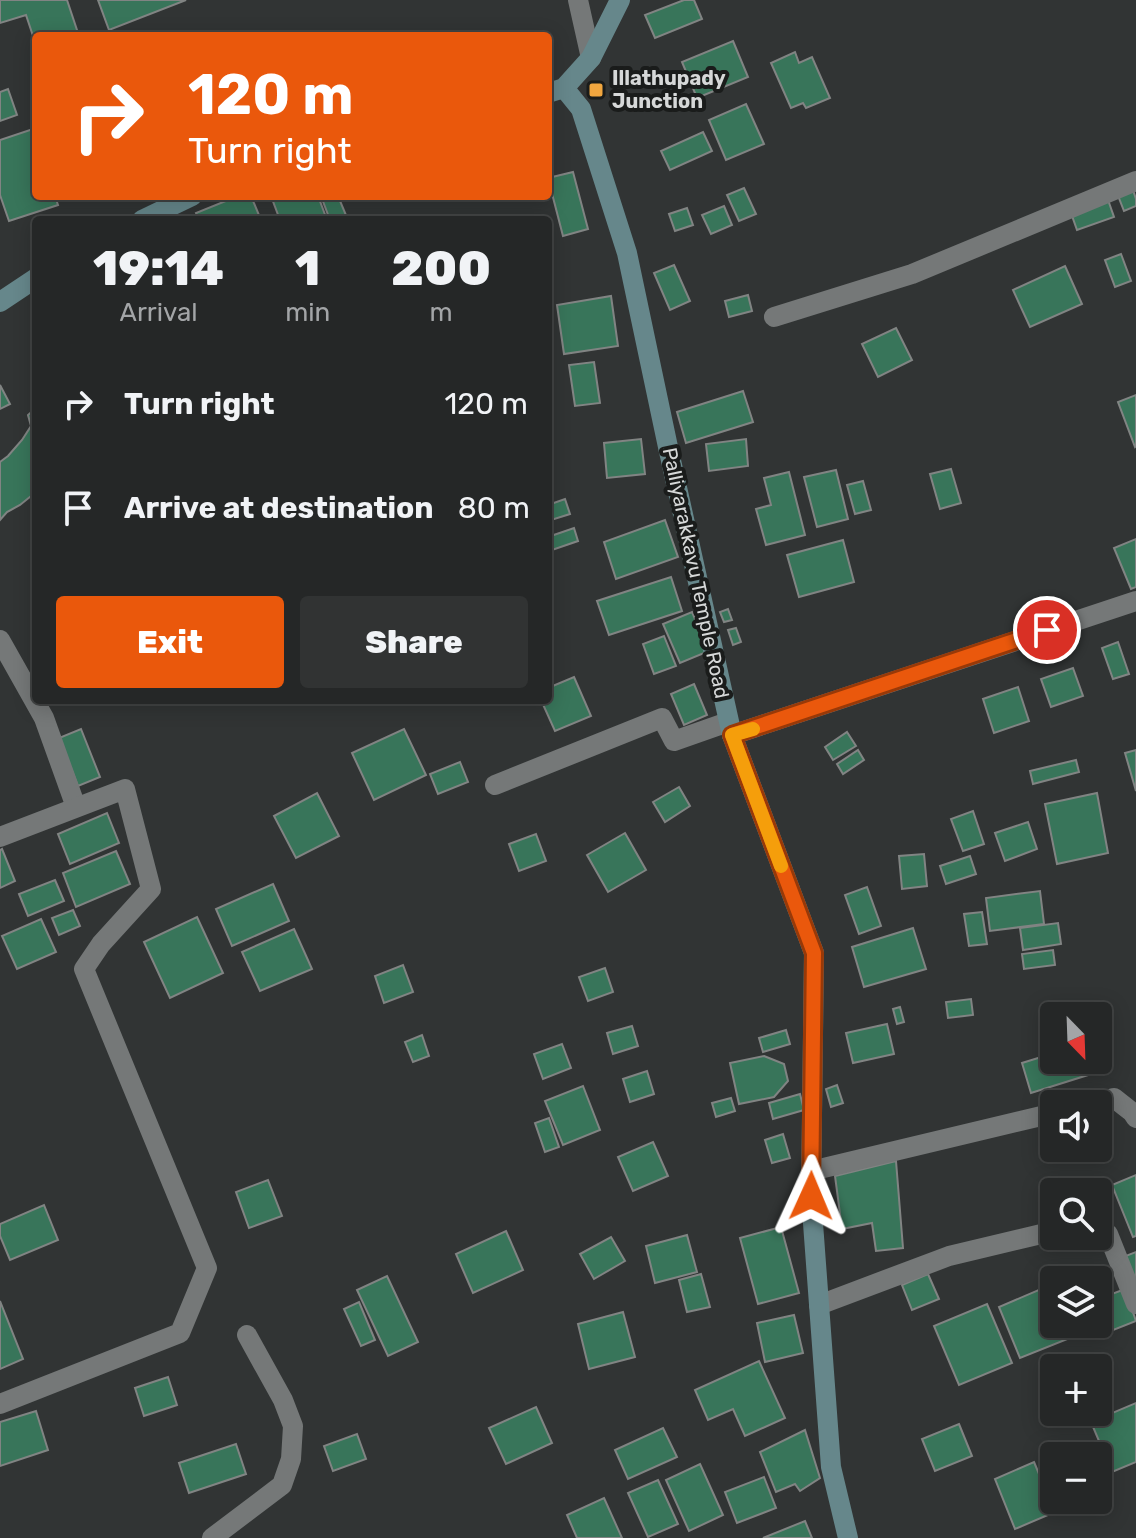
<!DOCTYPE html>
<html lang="en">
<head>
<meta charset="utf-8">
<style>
	:root { --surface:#252727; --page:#313333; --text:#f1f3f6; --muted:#a3a5a7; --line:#424444; --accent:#ea580c }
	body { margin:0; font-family:Rubik,sans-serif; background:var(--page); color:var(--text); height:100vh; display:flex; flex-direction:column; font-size:30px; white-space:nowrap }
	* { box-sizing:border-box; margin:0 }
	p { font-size:26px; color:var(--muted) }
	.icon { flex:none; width:44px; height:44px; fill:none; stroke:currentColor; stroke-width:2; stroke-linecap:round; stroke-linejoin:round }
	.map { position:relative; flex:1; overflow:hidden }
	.sheet { position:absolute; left:32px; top:216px; width:520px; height:488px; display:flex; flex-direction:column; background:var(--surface); border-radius:8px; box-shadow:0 4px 20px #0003,0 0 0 2px var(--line) }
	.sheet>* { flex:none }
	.guide { position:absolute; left:32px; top:32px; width:520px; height:168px; border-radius:8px; box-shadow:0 4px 20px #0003,0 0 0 2px var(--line); background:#ea580c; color:#fff; overflow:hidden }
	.needle { width:52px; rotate:157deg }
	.fabs { position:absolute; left:1040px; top:1002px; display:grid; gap:16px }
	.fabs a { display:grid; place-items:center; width:72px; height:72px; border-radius:8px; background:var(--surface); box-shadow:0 4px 20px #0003,0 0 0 2px var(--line); font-size:40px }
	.pin { position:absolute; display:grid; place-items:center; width:68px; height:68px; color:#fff; margin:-34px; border:4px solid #fff; border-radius:50%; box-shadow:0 2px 8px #0007 }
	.me { position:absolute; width:88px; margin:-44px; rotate:1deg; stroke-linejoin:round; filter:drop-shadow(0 0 6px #0008) }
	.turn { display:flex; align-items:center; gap:28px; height:168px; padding:0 24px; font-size:36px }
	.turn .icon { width:104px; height:104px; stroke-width:2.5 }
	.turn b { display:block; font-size:56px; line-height:68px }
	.eta { display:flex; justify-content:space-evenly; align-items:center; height:136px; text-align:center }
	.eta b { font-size:48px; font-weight:800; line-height:56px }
	.cta { display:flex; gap:16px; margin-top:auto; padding:16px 24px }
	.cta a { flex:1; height:92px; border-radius:8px; background:var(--accent); color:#fff; font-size:32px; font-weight:800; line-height:92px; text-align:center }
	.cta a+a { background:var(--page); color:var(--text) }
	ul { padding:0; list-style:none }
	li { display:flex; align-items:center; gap:24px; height:104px; padding:0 24px }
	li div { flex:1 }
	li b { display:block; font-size:30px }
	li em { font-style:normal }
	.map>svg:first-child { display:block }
	.building { fill:#38755a; stroke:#818483; stroke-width:2 }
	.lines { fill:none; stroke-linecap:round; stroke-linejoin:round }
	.street { stroke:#757878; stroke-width:20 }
	.secondary { stroke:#66878b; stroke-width:20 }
	.route-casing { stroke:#983908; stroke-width:20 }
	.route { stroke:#ea580c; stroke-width:14 }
	.slow { stroke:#f59e0b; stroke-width:14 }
	.poi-dot { fill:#f0a63f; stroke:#1a1c1b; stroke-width:3 }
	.labels { text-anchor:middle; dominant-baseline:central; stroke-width:8; stroke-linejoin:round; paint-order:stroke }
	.poi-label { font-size:20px; font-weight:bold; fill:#d6d8d8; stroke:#1a1c1b; text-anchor:start }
	.street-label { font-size:20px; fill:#d6d8d8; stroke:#1a1c1b }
</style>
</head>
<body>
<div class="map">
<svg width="1136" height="1538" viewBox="0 0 1136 1538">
	<rect width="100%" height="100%" fill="#313434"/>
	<!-- building -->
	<g class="building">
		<polygon points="0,0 67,0 79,36 36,36 36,45 26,15 0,23"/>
		<polygon points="98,0 186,0 109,30"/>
		<polygon points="684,0 694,0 702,19 655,38 645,15"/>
		<polygon points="733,41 748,77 697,98 682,62"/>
		<polygon points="795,52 799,63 812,57 830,98 806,108 803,103 791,108 771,63"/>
		<polygon points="8,89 17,115 0,121 0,92"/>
		<polygon points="746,104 764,144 726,160 709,120"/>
		<polygon points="33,129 36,138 36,196 55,196 58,205 9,221 0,195 0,140"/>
		<polygon points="703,132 712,151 670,170 661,151"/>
		<polygon points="573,172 588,229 563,236 548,178"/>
		<polygon points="1132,187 1136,199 1136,206 1124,211 1117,193"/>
		<polygon points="744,188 756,214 739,221 727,195"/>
		<polygon points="238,196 251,196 261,220 199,220 196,213"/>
		<polygon points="271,196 318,196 327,220 280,220"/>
		<polygon points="321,196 338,196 348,220 330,220"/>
		<polygon points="1107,197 1114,217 1077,230 1070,210"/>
		<polygon points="724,206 732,225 711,234 702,215"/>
		<polygon points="687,208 693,225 675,231 669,214"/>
		<polygon points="1121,254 1131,281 1115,287 1105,260"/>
		<polygon points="674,265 690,301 670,310 654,273"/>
		<polygon points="1065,266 1082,304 1030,327 1013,290"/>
		<polygon points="748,295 752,311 729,317 725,301"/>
		<polygon points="611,296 618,346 564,354 557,305"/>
		<polygon points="896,328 912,360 878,377 862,344"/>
		<polygon points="594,362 600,403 575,406 569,365"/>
		<polygon points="0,385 10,404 0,409"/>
		<polygon points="743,391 753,422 686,443 677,412"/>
		<polygon points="1136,395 1136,446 1135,447 1118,402"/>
		<polygon points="36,408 36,492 20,505 7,512 0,520 0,462 8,456 22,440 31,426 28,415"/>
		<polygon points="641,439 645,474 607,478 604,443"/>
		<polygon points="746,439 748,466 709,471 706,444"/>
		<polygon points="951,469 961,503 940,509 930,474"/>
		<polygon points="836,470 848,519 817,527 804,477"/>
		<polygon points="789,472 805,535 766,545 756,509 771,505 764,478"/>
		<polygon points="863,481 871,510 855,514 847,485"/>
		<polygon points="565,499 570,514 548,521 548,505"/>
		<polygon points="665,520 678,557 616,579 604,542"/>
		<polygon points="574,528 578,541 552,550 548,537"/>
		<polygon points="1136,539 1136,587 1131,589 1114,548"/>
		<polygon points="843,540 854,582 799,597 787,555"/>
		<polygon points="671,577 682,611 609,635 597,601"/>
		<polygon points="728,609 732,620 724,622 720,612"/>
		<polygon points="692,612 709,651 680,663 663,624"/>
		<polygon points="736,628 741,642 733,645 728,630"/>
		<polygon points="664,636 676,666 654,674 643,644"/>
		<polygon points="1118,642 1129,674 1113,679 1102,648"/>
		<polygon points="1073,668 1083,696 1051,707 1041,679"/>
		<polygon points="574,677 591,716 555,731 541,700 548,700 548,688"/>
		<polygon points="694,684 707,715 684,725 671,694"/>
		<polygon points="1018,687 1029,721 994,733 983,699"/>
		<polygon points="81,729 100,777 78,786 59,738"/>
		<polygon points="404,729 426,775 374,800 352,753"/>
		<polygon points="847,732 856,746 833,760 825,747"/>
		<polygon points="858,750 864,760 843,774 837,764"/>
		<polygon points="1136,750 1136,791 1125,753"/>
		<polygon points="1076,760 1079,772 1033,784 1030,771"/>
		<polygon points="460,762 468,782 438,794 430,774"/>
		<polygon points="679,787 690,806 665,822 653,802"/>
		<polygon points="317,793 339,836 296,858 274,816"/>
		<polygon points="1097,793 1108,853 1057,864 1045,804"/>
		<polygon points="973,811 984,844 963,851 951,819"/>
		<polygon points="107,813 119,843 70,864 58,834"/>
		<polygon points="1028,822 1037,849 1005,861 995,833"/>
		<polygon points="625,833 646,870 608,892 587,855"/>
		<polygon points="536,834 546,861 519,871 509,844"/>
		<polygon points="2,849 15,881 0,888 0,850"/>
		<polygon points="116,851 130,884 76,907 63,873"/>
		<polygon points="924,854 927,886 902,889 899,856"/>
		<polygon points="970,856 976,874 946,884 940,866"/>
		<polygon points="55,880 64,901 28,916 19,894"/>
		<polygon points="273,884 289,921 232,946 216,909"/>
		<polygon points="867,887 881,926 859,934 845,895"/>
		<polygon points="1040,891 1044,924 990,931 986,898"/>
		<polygon points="73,910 80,926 59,935 52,918"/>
		<polygon points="982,912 987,944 969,946 964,914"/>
		<polygon points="197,917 223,973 170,998 144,942"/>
		<polygon points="41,919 56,952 17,969 2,936"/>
		<polygon points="1058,923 1061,944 1023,950 1020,928"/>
		<polygon points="913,928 926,969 864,987 852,947"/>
		<polygon points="294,929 312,969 260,991 242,952"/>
		<polygon points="1053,950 1055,965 1024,969 1022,954"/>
		<polygon points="403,965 413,992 384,1003 375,976"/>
		<polygon points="605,968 613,992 588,1001 579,977"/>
		<polygon points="971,999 973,1015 948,1018 946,1002"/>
		<polygon points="900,1007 904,1022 897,1024 893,1009"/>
		<polygon points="887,1024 894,1054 853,1063 846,1033"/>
		<polygon points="632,1026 638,1046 613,1054 607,1033"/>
		<polygon points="786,1030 790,1044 763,1052 759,1038"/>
		<polygon points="422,1035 429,1056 413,1062 405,1042"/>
		<polygon points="562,1044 571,1068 543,1079 534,1054"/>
		<polygon points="1054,1053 1054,1060 1083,1060 1088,1075 1031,1093 1022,1063"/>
		<polygon points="764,1056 784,1064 788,1081 774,1097 739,1104 730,1063"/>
		<polygon points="647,1071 654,1094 630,1102 623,1079"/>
		<polygon points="837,1085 843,1103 831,1107 826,1089"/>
		<polygon points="583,1086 600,1130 563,1145 545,1101"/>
		<polygon points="800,1094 804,1110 773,1119 769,1103"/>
		<polygon points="731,1098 735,1111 716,1117 712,1103"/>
		<polygon points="549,1118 559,1147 545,1152 535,1123"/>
		<polygon points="783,1134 790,1158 772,1163 765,1140"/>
		<polygon points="653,1142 668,1176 633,1191 618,1157"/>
		<polygon points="896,1161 903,1248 876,1251 872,1223 842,1229 835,1176"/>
		<polygon points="1136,1175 1136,1236 1133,1237 1112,1185"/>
		<polygon points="268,1180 282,1216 249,1228 236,1192"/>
		<polygon points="44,1205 58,1240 10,1260 0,1236 0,1224"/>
		<polygon points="781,1227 799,1293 758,1304 740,1238"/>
		<polygon points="506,1231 523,1270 473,1293 456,1254"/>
		<polygon points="687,1235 697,1272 655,1283 646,1246"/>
		<polygon points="611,1237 625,1261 594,1279 580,1254"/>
		<polygon points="1136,1252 1136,1291 1123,1257"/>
		<polygon points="1103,1272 1112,1294 1125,1289 1136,1321 1093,1338 1089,1328 1082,1331 1079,1324 1098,1324 1098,1280 1083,1280"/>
		<polygon points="701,1274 710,1307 687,1312 679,1280"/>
		<polygon points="928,1274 939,1299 912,1310 902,1285"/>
		<polygon points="387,1276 418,1342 388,1356 357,1290"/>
		<polygon points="1048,1286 1054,1300 1054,1324 1064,1324 1070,1338 1020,1358 999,1307"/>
		<polygon points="0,1301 23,1359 0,1369"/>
		<polygon points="359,1302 375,1340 361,1346 344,1309"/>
		<polygon points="987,1304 1012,1363 959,1385 934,1326"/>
		<polygon points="623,1312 635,1357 589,1369 578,1324"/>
		<polygon points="794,1315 803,1353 765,1362 757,1323"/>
		<polygon points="759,1361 785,1418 745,1436 733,1409 708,1420 695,1390"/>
		<polygon points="168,1377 177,1405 144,1416 135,1388"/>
		<polygon points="1136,1403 1136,1462 1112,1472 1091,1422"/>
		<polygon points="536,1407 552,1443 506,1464 489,1428"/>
		<polygon points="36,1411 48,1450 0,1466 0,1422"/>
		<polygon points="959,1424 972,1456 935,1471 922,1439"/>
		<polygon points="663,1428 677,1457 628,1479 615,1450"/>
		<polygon points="805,1430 820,1478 800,1491 795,1484 776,1492 760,1452"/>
		<polygon points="357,1434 366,1459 333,1471 324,1446"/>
		<polygon points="236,1444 246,1474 189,1493 179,1463"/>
		<polygon points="1034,1462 1055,1512 1015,1529 995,1479"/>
		<polygon points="700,1464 723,1515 689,1531 666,1480"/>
		<polygon points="764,1477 776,1508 737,1523 725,1492"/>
		<polygon points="658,1480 678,1524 648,1537 628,1493"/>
		<polygon points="604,1498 622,1538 577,1538 567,1515"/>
		<polygon points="805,1521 812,1538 763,1538"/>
	</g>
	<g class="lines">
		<!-- street -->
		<g class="street">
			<polyline points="578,0 591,58"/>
			<polyline points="774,317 912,274 1136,181"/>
			<polyline points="0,640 44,718 76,807"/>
			<polyline points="732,735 1136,601"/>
			<polyline points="495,785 662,718 674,741 728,722"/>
			<polyline points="0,837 125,789 151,889 101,944 84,969 207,1268 180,1333 0,1404"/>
			<polyline points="1090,1104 1114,1098 1132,1112 1136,1118"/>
			<polyline points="811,1171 1054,1113"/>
			<polyline points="1098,1230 1108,1234 1136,1304"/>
			<polyline points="819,1305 949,1256 1054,1231"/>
			<polyline points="212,1538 282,1485 291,1459 293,1426 283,1400 247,1335"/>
		</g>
		<!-- secondary -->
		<g class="secondary">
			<polyline points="564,88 581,109 627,253 668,447 732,735 814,953 811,1196 831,1467 848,1538"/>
			<polyline points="548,93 564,88 591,58 620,0"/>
			<polyline points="142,220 192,196"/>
			<polyline points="0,302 36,278"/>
		</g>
	</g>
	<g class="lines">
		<defs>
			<polyline id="route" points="811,1196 814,953 732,735 1047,630"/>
		</defs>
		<!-- route casing -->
		<use href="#route" class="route-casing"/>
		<!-- route -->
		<use href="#route" class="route"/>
		<!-- slow -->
		<polyline class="slow" points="753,729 732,735 781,866"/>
	</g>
	<!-- markers -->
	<rect class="poi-dot" x="588" y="82" width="16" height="16" rx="4"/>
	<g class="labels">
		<!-- poi labels -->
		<g class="poi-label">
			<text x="612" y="78">Illathupady<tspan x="612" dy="23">Junction</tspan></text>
		</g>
		<!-- street labels -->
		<g class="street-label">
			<text transform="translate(696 573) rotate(78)">Palliyarakkavu Temple Road</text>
		</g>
	</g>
</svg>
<div class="fabs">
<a><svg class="needle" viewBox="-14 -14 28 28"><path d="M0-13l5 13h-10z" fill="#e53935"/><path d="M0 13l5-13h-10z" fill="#a3a5a7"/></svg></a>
<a><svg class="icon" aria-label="sound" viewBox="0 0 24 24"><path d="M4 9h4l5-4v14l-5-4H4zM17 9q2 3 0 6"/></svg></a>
<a><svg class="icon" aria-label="search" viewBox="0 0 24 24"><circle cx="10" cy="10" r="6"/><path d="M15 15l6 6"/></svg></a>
<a><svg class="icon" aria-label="layers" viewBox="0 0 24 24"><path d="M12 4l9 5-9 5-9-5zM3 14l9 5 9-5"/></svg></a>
<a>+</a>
<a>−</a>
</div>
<div class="pin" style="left:1047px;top:630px;background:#d93025"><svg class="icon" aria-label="arrive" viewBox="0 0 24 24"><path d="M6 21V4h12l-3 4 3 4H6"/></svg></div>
<svg class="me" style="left:811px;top:1196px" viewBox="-20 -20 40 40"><path d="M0-17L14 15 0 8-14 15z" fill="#ea580c" stroke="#fff" stroke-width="4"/></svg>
<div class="guide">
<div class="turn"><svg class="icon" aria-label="right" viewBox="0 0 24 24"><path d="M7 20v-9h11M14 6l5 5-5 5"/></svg><div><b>120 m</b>Turn right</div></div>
</div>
<section class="sheet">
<div class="eta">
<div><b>19:14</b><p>Arrival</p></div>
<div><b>1</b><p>min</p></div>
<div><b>200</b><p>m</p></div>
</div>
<ul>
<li><svg class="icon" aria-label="right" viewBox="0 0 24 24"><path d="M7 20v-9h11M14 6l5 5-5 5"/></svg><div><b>Turn right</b></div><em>120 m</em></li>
<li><svg class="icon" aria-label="arrive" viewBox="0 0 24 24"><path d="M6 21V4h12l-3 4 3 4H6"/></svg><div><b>Arrive at destination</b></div><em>80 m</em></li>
</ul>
<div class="cta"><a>Exit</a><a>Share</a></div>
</section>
</div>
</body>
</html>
